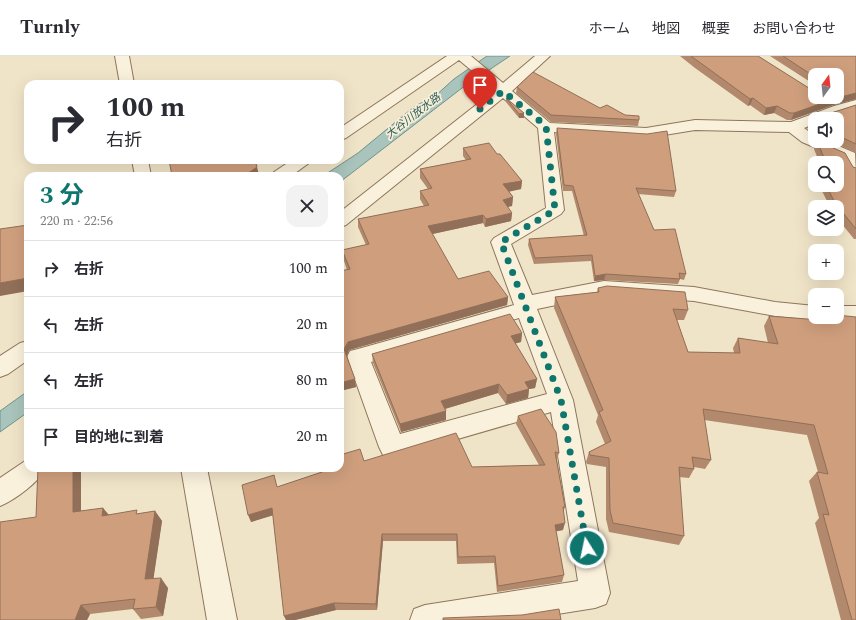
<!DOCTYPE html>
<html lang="ja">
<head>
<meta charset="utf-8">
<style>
	:root { --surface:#fff; --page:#f2f2f3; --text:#2b2b33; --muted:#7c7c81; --line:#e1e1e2; --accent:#0f766e }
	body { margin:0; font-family:Spectral,"Noto Sans JP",serif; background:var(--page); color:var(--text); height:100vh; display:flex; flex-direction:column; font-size:15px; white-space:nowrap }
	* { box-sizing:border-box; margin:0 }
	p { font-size:13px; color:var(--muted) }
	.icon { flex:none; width:22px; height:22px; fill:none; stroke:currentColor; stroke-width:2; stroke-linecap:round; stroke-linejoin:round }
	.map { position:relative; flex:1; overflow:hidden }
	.drawer { position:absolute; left:24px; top:116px; width:320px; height:300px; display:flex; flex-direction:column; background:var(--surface); border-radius:12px; box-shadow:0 4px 16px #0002 }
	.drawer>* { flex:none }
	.hud { position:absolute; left:24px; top:24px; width:320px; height:84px; border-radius:12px; box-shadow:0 4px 16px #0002; background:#fff; color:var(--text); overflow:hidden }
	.needle { width:26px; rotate:15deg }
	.tools { position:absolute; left:808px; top:12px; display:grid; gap:8px }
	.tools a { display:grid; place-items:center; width:36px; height:36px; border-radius:8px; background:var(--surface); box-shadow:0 4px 16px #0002; font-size:20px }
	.pin { position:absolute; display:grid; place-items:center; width:34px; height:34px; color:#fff; margin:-41px -17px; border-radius:50% 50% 50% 0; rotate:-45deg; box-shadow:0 0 4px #0007 }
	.pin .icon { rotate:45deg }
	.me { position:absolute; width:44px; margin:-22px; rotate:350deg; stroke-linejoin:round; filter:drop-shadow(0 0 3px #0008) }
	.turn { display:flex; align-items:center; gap:14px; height:84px; padding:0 16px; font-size:18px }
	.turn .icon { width:52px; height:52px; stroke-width:2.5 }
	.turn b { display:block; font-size:28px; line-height:34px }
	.round { display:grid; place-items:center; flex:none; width:42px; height:42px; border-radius:12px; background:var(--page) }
	.headline { display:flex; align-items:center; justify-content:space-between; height:68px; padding:0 16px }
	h1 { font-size:24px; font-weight:700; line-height:30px; color:var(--accent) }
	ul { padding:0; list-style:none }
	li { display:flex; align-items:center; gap:12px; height:56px; padding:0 16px; border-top:1px solid var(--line) }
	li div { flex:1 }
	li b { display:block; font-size:15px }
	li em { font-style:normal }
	header { display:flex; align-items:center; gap:24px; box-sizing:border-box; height:56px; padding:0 20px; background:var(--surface); border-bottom:1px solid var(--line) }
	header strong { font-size:19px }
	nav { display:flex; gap:22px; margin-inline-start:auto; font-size:14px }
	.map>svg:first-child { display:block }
	.water { fill:#a9c4bc; stroke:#6f938a }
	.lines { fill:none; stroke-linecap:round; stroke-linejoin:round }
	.minor-casing { stroke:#8d765c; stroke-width:2 }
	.minor { fill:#faf1dc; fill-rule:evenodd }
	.wall { fill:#b2896c }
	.shaded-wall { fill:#916f58 }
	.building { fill:#cf9f7d; stroke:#916f58 }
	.route { stroke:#0f766e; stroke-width:7; stroke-dasharray:0 12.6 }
	.labels { text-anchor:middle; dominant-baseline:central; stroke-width:3.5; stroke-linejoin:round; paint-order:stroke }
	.far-water-label { font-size:11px; font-style:italic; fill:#2f5d5a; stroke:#f7eed8 }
</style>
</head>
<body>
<header>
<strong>Turnly</strong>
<nav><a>ホーム</a><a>地図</a><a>概要</a><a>お問い合わせ</a></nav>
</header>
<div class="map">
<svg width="856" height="564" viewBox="0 0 856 564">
	<rect width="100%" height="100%" fill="#f0e4c8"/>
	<!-- water -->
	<g class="water">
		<polygon points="487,0 510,0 462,32 340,126 340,120 323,120 358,97 415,50 434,41 454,23"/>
		<polygon points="28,335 28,356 0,376 0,355"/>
	</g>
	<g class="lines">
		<defs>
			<g id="minor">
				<polygon points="115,0 129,0 134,28 120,28"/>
				<path d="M447,0h24l32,27 32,-27h15l-38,35 38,32 96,5 49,-8 96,2 43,-16 22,-6v9l-29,10h-12v5l-11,4 11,8v5h12l28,12 1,22 -6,-1 -8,-15 -40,-17 -13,-10 -94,-2 -49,8 -92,-6 10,78 -3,4 -50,30 21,51 72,-14 90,6 81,15 40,4v11h8l-8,3 -40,-4 -81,-15 -90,-6 -67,14 36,91 37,193 -4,11 -11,4 -75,12h-110l4,-11 11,-4 153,-24 -27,-169 -159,46 -9,-3 -4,-8 -32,-90 3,-6 8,-2 156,-44 -23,-63 3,-4 52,-30 -8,-80 -35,-30 -157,127 -6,2v-15l155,-122 -36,-30 -113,78 -6,2v-12zM519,262l28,76 -147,40 -29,-72z"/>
				<polygon points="132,104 148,104 151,120 135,120"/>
				<polygon points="292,104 311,104 309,107 291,120 272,120 274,116"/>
				<polygon points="837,250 856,250 856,264 837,266 829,263 828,261 837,261"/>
				<polygon points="28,285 28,304 8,318 0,321 0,300 20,287"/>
				<path d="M28,403v9h18c-7,14 -31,32 -46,38v-28z"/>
				<polygon points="181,412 207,412 237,564 207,564"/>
			</g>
		</defs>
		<!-- minor casing -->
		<use href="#minor" class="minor-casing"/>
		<!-- minor -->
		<use href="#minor" class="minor"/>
	</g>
	<!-- wall -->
	<g class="wall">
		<polygon points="680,0 758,0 812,34 815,35 815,41 837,41 837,19 815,19 815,29 770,0 856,0 856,43 833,49 791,64 787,64 774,57 764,59 750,49 748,50 695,12"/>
		<polygon points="517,31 625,59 639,64 638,70 551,66 516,37"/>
		<polygon points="506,42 524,57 524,62 519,62 506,46"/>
		<polygon points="856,49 856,97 831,85 837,85 837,63 817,63 820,58 831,57"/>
		<polygon points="815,64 815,78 807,72 810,65"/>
		<polygon points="557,72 676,135 674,141 638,138 654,174 686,218 684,224 680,223 678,228 604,224 594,225 591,205 534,208 528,189 529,183 584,180 572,135 563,135 556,78"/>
		<polygon points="817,85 853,111 856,112 856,183 854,183 837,162 837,151 830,151 819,129 837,129 815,107 815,121 810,110 813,103 818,103 814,93"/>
		<polygon points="463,92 497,98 522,125 521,133 509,135 513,141 512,150 507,151 512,157 511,165 485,171 483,167 432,178 458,223 508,241 507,249 349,294 347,299 356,331 340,335 347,214 343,202 342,194 366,189 358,171 358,163 424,150 420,143 420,135 428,133 420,122 420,113 466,104 463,100"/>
		<polygon points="598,232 688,254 684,264 677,264 688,296 734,297 733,292 738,282 768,287 764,270 769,260 813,264 815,260 815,261 837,261 856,564 841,564 815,467 819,462 809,425 817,416 818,416 807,379 704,364 711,404 705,413 694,411 694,413 689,422 679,421 684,480 679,489 609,476 606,463 606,411 587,408 586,406 589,396 605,388 596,366 598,359 554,252 555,241 597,236"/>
		<polygon points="522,277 521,286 515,287 537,323 535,332 529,333 528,342 506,348 498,337 445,353 446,355 446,364 401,376 373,307 372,298"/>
		<polygon points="518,360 559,397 557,404 565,451 563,457 563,474 556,475 564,519 562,526 497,536 494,507 457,508 456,485 383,485 377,554 336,554 295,564 286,564 273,459 251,466 278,431 331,413 330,412 340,412 364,405 472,411 539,409 516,368"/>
		<polygon points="38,412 81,412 81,455 103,452 109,459 139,458 155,455 162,465 153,523 168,532 163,560 141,563 133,553 90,558 87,564 0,564 36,461"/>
	</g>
	<!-- shaded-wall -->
	<g class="shaded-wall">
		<polygon points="856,37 856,43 833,49 791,64 794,57 837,42"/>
		<polygon points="753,42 750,49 748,50 750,43"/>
		<polygon points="777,50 774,57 764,59 766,52"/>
		<polygon points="524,57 524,62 519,62 519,58"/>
		<polygon points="257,111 259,119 258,120 244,120"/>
		<polygon points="522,125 521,133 503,137 503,128"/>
		<polygon points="513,141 512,150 502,152 503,144"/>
		<polygon points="512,157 511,165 485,171 486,163"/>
		<polygon points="483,159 483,167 428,179 428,170"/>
		<polygon points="606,218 604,224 594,225 595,220"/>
		<polygon points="28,222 28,235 0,240 0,227"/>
		<polygon points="508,241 507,249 349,294 346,302 344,293 348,286"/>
		<polygon points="522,277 521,286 510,289 511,280"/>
		<polygon points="355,323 356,331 340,335 340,327"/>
		<polygon points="537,323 535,332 529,333 528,342 506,348 507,339 525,326"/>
		<polygon points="499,328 498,337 441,354 441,345"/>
		<polygon points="446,355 446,364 401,376 400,368"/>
		<polygon points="73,412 81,412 81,466 73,456"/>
		<polygon points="103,452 111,462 102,460"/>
		<polygon points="272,452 274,459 251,466 248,459"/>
		<polygon points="155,455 162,465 152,533 145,523"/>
		<polygon points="565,467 563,474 553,476 555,469"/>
		<polygon points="382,478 383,485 377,554 376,548"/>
		<polygon points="161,522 168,532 163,560 156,551"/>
		<polygon points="334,547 336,554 295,564 286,564 284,560"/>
		<polygon points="81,549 90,558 87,564 75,564"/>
	</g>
	<!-- building -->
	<g class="building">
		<polygon points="691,0 758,0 812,34 815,35 815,41 837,41 837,19 815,19 815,21 783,0 856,0 856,37 837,42 794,57 790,57 777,50 766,52 753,42 750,43"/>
		<polygon points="533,16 600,52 607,49 625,59 639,60 639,64 551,59 517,31"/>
		<polygon points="506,42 524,57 519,58"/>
		<polygon points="856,49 856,88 837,79 837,63 817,63 820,62 820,58 831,57"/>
		<polygon points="815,64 815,69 810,65"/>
		<polygon points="557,72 647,78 667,75 676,135 636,132 654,174 675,173 686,218 679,217 680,223 606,218 595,220 592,199 535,202 529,183 587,179 573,130 564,129"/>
		<polygon points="817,85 845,97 853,111 856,112 856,173 835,147 826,129 837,129 837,107 815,107 813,103 825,104"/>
		<polygon points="489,87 497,98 500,98 522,125 503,128 513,141 503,144 512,157 486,163 483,159 428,170 458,223 489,215 508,241 348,286 344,293 355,323 340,327 340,215 350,213 342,194 369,188 358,163 429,149 420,135 432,132 420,113 471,103 463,92"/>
		<polygon points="169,104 255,104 257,111 244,120 172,120"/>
		<polygon points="28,169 28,222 0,227 0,173"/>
		<polygon points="607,230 685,236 688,254 673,253 688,296 740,297 738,282 778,288 769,260 820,264 819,261 837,261 837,259 856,261 856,564 852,564 823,458 829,459 817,416 828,418 814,369 703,353 711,404 692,401 694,413 679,411 684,480 613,467 610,454 609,402 590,399 589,396 611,385 599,356 603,354 555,241 599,236 598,232"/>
		<polygon points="510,258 522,277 511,280 537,323 525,326 529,333 507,339 499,328 441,345 446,355 400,368 372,298"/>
		<polygon points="541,353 556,376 559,397 555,396 565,451 563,451 565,467 555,469 564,519 498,530 495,500 458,501 457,478 382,478 376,548 334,547 284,560 272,452 248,459 242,429 274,419 277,431 331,413 331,412 340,412 340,399 360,393 364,405 456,377 472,411 545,409 518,360"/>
		<polygon points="38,412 73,412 73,456 103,452 102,460 137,454 136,458 155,455 145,523 161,522 156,551 133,553 135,543 81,549 75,564 0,564 0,466 36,461"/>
		<polygon points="559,553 561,564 443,564 443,562 522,559"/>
	</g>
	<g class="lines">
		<!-- route -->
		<polyline class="route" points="480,53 503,35 546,70 555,154 501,186 561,344 587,492"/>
	</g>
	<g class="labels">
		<!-- far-water labels -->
		<g class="far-water-label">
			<text transform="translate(413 60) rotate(-38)">大谷川放水路</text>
		</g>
	</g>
</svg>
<div class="tools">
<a><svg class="needle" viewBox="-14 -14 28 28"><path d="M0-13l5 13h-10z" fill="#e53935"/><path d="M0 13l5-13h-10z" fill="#7c7c81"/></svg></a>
<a><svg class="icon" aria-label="sound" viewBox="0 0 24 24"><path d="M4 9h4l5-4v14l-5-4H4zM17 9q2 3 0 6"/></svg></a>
<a><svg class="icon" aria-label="search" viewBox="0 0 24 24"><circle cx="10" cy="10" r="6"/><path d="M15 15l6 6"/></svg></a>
<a><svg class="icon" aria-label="layers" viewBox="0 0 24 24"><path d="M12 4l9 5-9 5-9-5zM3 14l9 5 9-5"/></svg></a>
<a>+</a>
<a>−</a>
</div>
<div class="pin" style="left:480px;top:53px;background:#d93025"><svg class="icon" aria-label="arrive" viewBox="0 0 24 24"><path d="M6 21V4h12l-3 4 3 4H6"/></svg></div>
<svg class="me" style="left:587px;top:492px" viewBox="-20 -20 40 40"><circle r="17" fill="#0f766e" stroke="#fff" stroke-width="3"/><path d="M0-11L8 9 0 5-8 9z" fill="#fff"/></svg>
<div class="hud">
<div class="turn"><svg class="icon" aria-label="right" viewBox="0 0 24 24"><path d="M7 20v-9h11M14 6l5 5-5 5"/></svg><div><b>100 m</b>右折</div></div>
</div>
<section class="drawer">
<div class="headline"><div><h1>3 分</h1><p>220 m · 22:56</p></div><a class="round"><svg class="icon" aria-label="close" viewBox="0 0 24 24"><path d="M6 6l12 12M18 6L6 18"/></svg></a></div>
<ul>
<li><svg class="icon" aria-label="right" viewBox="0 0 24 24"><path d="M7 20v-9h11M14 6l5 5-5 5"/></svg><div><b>右折</b></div><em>100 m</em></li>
<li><svg class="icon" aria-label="left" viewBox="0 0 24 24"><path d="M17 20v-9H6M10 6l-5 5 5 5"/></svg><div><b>左折</b></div><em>20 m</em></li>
<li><svg class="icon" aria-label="left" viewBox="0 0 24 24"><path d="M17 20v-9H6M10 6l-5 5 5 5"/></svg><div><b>左折</b></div><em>80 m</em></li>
<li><svg class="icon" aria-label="arrive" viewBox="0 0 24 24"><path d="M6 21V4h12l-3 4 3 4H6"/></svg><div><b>目的地に到着</b></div><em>20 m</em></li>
</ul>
</section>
</div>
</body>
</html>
